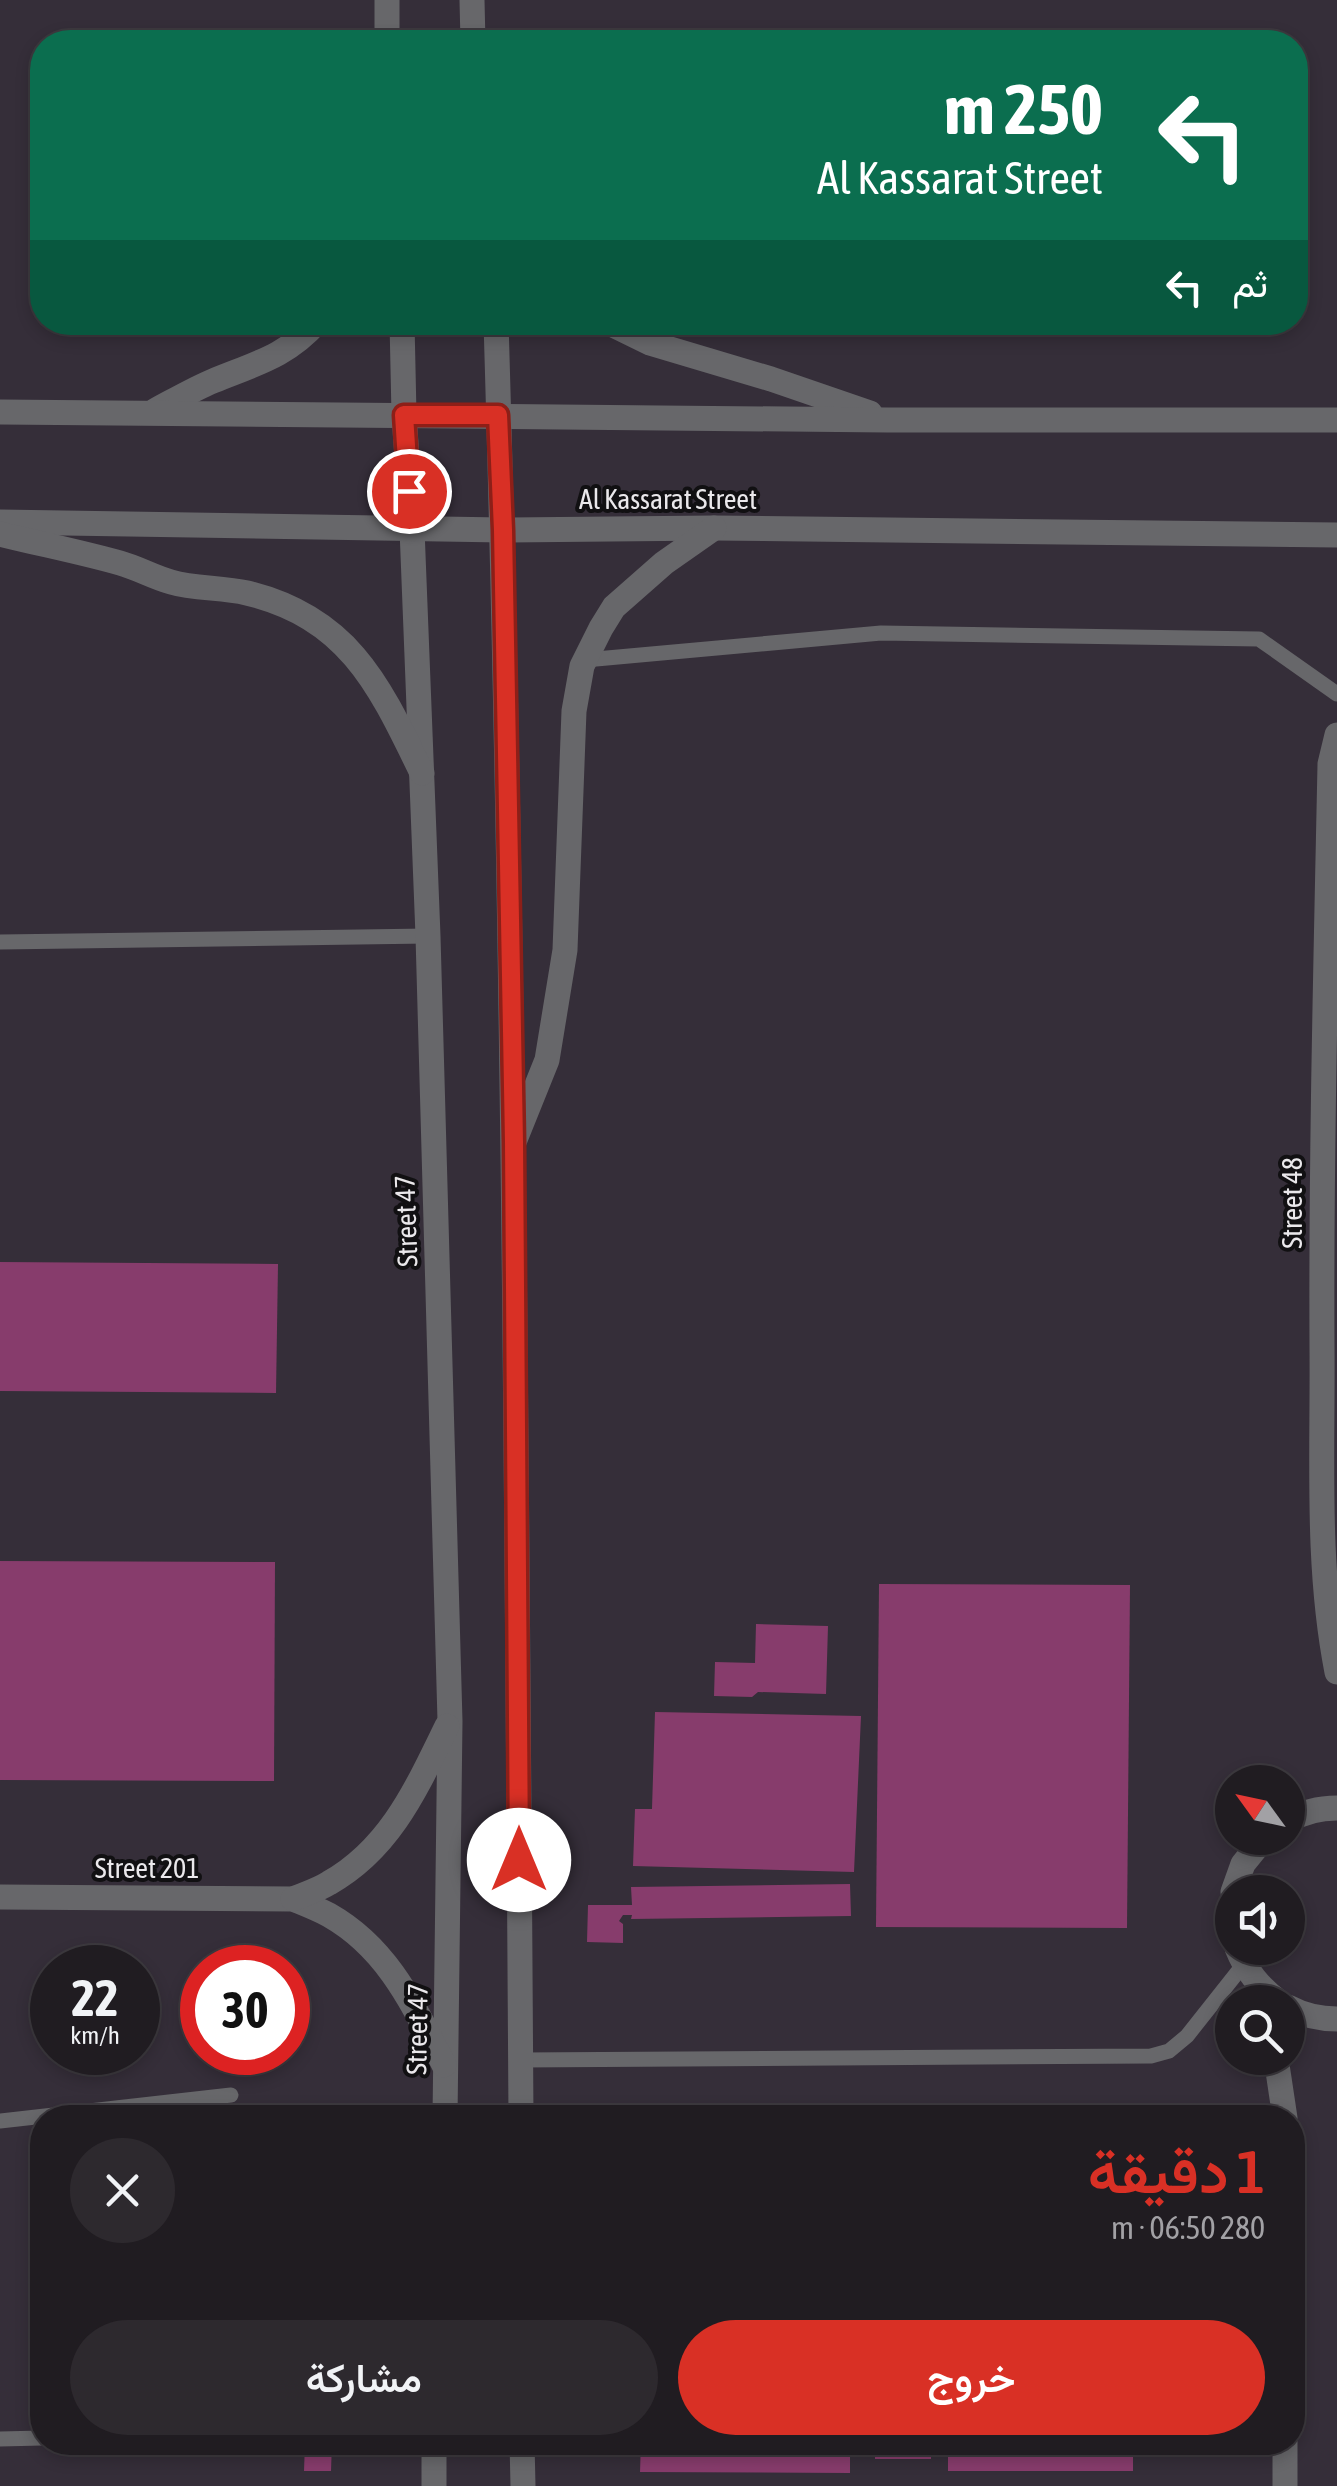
<!DOCTYPE html>
<html lang="ar">
<head>
<meta charset="utf-8">
<style>
	:root { --surface:#201c21; --page:#2d292e; --text:#f1f3f6; --muted:#a2a1a5; --line:#3d3a3f; --accent:#d93025 }
	body { margin:0; font-family:"Asap Condensed",Vazirmatn,sans-serif; background:var(--page); color:var(--text); direction:rtl; height:100vh; display:flex; flex-direction:column; font-size:38px; white-space:nowrap }
	* { box-sizing:border-box; margin:0 }
	p { font-size:32px; color:var(--muted) }
	.icon { flex:none; width:55px; height:55px; fill:none; stroke:currentColor; stroke-width:2; stroke-linecap:round; stroke-linejoin:round }
	.map { position:relative; flex:1; overflow:hidden; direction:ltr }
	.side { position:absolute; left:30px; top:2105px; width:1275px; height:350px; display:flex; flex-direction:column; background:var(--surface); border-radius:40px; box-shadow:0 5px 15px #0003,0 0 0 2px var(--line); direction:rtl }
	.side>* { flex:none }
	.top-card { position:absolute; left:30px; top:30px; width:1278px; height:305px; border-radius:40px; box-shadow:0 5px 15px #0003,0 0 0 2px var(--line); direction:rtl; background:#0b6e4f; color:#fff; overflow:hidden }
	.needle { width:65px; rotate:303deg }
	.controls { position:absolute; left:1215px; top:1765px; display:grid; gap:20px }
	.controls a { display:grid; place-items:center; width:90px; height:90px; border-radius:50%; background:var(--surface); box-shadow:0 5px 15px #0003,0 0 0 2px var(--line); font-size:50px }
	.speed { position:absolute; left:30px; top:1945px; display:flex; gap:20px; font-size:50px; font-weight:700; text-align:center }
	.speed>* { display:grid; place-content:center; width:130px; height:130px; border-radius:50%; background:var(--surface); box-shadow:0 5px 15px #0003,0 0 0 2px var(--line); line-height:1 }
	.speed small { font-size:25px; font-weight:400 }
	.speed .limit { border:15px solid #d22; background:#fff; color:#111 }
	.pin { position:absolute; display:grid; place-items:center; width:85px; height:85px; color:#fff; margin:-42px; border:5px solid #fff; border-radius:50%; box-shadow:0 2px 10px #0007 }
	.me { position:absolute; width:110px; margin:-55px; rotate:0deg; stroke-linejoin:round; filter:drop-shadow(0 0 8px #0008) }
	.turn { display:flex; align-items:center; gap:35px; height:210px; padding:0 40px; font-size:45px }
	.turn .icon { width:130px; height:130px; stroke-width:2.5 }
	.turn b { display:block; font-size:70px; line-height:85px }
	.then { display:flex; align-items:center; height:95px; padding:0 40px; background:#0003; gap:20px; font-size:38px }
	.round { display:grid; place-items:center; flex:none; width:105px; height:105px; border-radius:52px; background:var(--page) }
	.headline { display:flex; align-items:center; justify-content:space-between; height:170px; padding:0 40px }
	h1 { font-size:60px; font-weight:600; line-height:75px; color:var(--accent) }
	.action { display:flex; gap:20px; margin-top:auto; padding:20px 40px }
	.action a { flex:1; height:115px; border-radius:60px; background:var(--accent); color:#fff; font-size:40px; font-weight:600; line-height:115px; text-align:center }
	.action a+a { background:var(--page); color:var(--text) }
	.map>svg:first-child { display:block }
	.built { fill:#352e39; fill-rule:evenodd }
	.building { fill:#873c6c }
	.lines { fill:none; stroke-linecap:round; stroke-linejoin:round }
	.service { stroke:#67676a; stroke-width:15 }
	.minor { stroke:#67676a; stroke-width:25 }
	.tertiary { stroke:#67676a; stroke-width:25 }
	.route-casing { stroke:#8d1f18; stroke-width:25 }
	.route { stroke:#d93025; stroke-width:18 }
	.labels { text-anchor:middle; dominant-baseline:central; stroke-width:8; stroke-linejoin:round; paint-order:stroke }
	.street-label { font-size:28px; fill:#eae8eb; stroke:#111012 }
</style>
</head>
<body>
<div class="map">
<svg width="1337" height="2486" viewBox="0 0 1337 2486">
	<rect width="100%" height="100%" fill="#2a262c"/>
	<!-- built -->
	<path class="built" d="M0,0h1337v2486h-1337zM42,42h1253v280h-1253zM1232,1782h56v56h-56zM1232,1892h56v56h-56zM52,1968h86v84h-86zM202,1968h86v84h-86zM1232,2002h56v56h-56zM42,2118h1250v324h-1250z"/>
	<!-- building -->
	<g class="building">
		<polygon points="0,1262 278,1264 276,1393 0,1391"/>
		<polygon points="0,1561 275,1562 274,1781 0,1780"/>
		<polygon points="879,1584 1130,1585 1127,1928 876,1927"/>
		<polygon points="756,1624 828,1626 826,1694 758,1692 752,1697 714,1696 715,1662 755,1663"/>
		<polygon points="655,1712 861,1716 854,1872 633,1866 635,1809 652,1809"/>
		<polygon points="850,1884 851,1916 631,1919 632,1915 623,1915 619,1921 623,1924 623,1943 587,1942 588,1905 632,1905 631,1887"/>
		<rect x="951" y="2107" width="114" height="11"/>
		<polygon points="878,2110 934,2111 934,2118 878,2118"/>
		<polygon points="305,2442 332,2442 331,2471 304,2471"/>
		<polygon points="641,2442 850,2442 850,2473 640,2472"/>
		<rect x="875" y="2442" width="56" height="17"/>
		<rect x="948" y="2442" width="185" height="29"/>
	</g>
	<g class="lines">
		<!-- service -->
		<g class="service">
			<polyline points="585,660 881,633 1259,639 1337,694"/>
			<polyline points="0,942 428,936"/>
			<polyline points="520,2060 1151,2056 1169,2051 1187,2036 1244,1964"/>
			<polyline points="0,2121 231,2095"/>
			<polyline points="0,2439 42,2438"/>
		</g>
		<!-- minor -->
		<g class="minor">
			<polyline points="472,0 473,42"/>
			<polyline points="387,42 387,0"/>
			<polyline points="402,322 404,415 412,529 428,936 450,1721 445,2118"/>
			<path d="M496,322c18,599 21,1197 25,1796"/>
			<path d="M1337,735l-7,29c-4,195 -9,389 -8,583 1,108 -6,218 15,325"/>
			<path d="M1288,1821c15,-9 31,-13 49,-13"/>
			<polyline points="1233,1892 1243,1864 1264,1838"/>
			<path d="M0,1897l293,2c12,5 25,10 36,16 60,34 85,92 115,150"/>
			<path d="M293,1899c12,-5 25,-9 36,-16 62,-35 88,-96 118,-157"/>
			<polyline points="1232,1901 1232,1926"/>
			<path d="M1237,1948c9,23 22,39 42,54"/>
			<path d="M1288,2007c15,8 31,12 49,12"/>
			<polyline points="1276,2058 1285,2118"/>
			<polyline points="434,2442 434,2486"/>
			<polyline points="522,2442 523,2486"/>
			<polyline points="1285,2486 1285,2442"/>
		</g>
		<!-- tertiary -->
		<g class="tertiary">
			<polyline points="607,322 650,343 771,379 870,413"/>
			<path d="M156,410c19,-10 38,-21 57,-29 41,-17 73,-24 104,-59"/>
			<polyline points="0,412 888,420 1337,420"/>
			<polyline points="0,522 503,530 714,528 1337,535"/>
			<path d="M0,534c40,10 81,18 120,29 18,5 33,14 51,19 24,7 51,5 76,11 103,25 133,94 175,180"/>
			<polyline points="514,1142 547,1060 565,950 574,711 582,666 601,628 614,607 664,563 714,528"/>
		</g>
	</g>
	<g class="lines">
		<defs>
			<polyline id="route" points="409,491 404,415 498,415 503,530 514,1142 519,1860"/>
		</defs>
		<!-- route casing -->
		<use href="#route" class="route-casing"/>
		<!-- route -->
		<use href="#route" class="route"/>
	</g>
	<g class="labels">
		<!-- street labels -->
		<g class="street-label">
			<text x="668" y="499">Al Kassarat Street</text>
			<text transform="translate(1292 1203) rotate(-90)">Street 48</text>
			<text transform="translate(406 1221) rotate(-92)">Street 47</text>
			<text x="147" y="1868">Street 201</text>
			<text transform="translate(417 2029) rotate(-89)">Street 47</text>
		</g>
	</g>
</svg>
<div class="controls">
<a><svg class="needle" viewBox="-14 -14 28 28"><path d="M0-13l5 13h-10z" fill="#e53935"/><path d="M0 13l5-13h-10z" fill="#a2a1a5"/></svg></a>
<a><svg class="icon" aria-label="sound" viewBox="0 0 24 24"><path d="M4 9h4l5-4v14l-5-4H4zM17 9q2 3 0 6"/></svg></a>
<a><svg class="icon" aria-label="search" viewBox="0 0 24 24"><circle cx="10" cy="10" r="6"/><path d="M15 15l6 6"/></svg></a>
</div>
<div class="speed"><div>22<small>km/h</small></div><div class="limit">30</div></div>
<div class="pin" style="left:409px;top:491px;background:#d93025"><svg class="icon" aria-label="arrive" viewBox="0 0 24 24"><path d="M6 21V4h12l-3 4 3 4H6"/></svg></div>
<svg class="me" style="left:519px;top:1860px" viewBox="-20 -20 40 40"><circle r="19" fill="#fff"/><path d="M0-13L10 11 0 6-10 11z" fill="#d93025"/></svg>
<div class="top-card">
<div class="turn"><svg class="icon" aria-label="left" viewBox="0 0 24 24"><path d="M17 20v-9H6M10 6l-5 5 5 5"/></svg><div><b>250 m</b>Al Kassarat Street</div></div>
<div class="then">ثم<svg class="icon" aria-label="left" viewBox="0 0 24 24"><path d="M17 20v-9H6M10 6l-5 5 5 5"/></svg></div>
</div>
<section class="side">
<div class="headline"><div><h1>1 دقيقة</h1><p>280 m · 06:50</p></div><a class="round"><svg class="icon" aria-label="close" viewBox="0 0 24 24"><path d="M6 6l12 12M18 6L6 18"/></svg></a></div>
<div class="action"><a>خروج</a><a>مشاركة</a></div>
</section>
</div>
</body>
</html>
